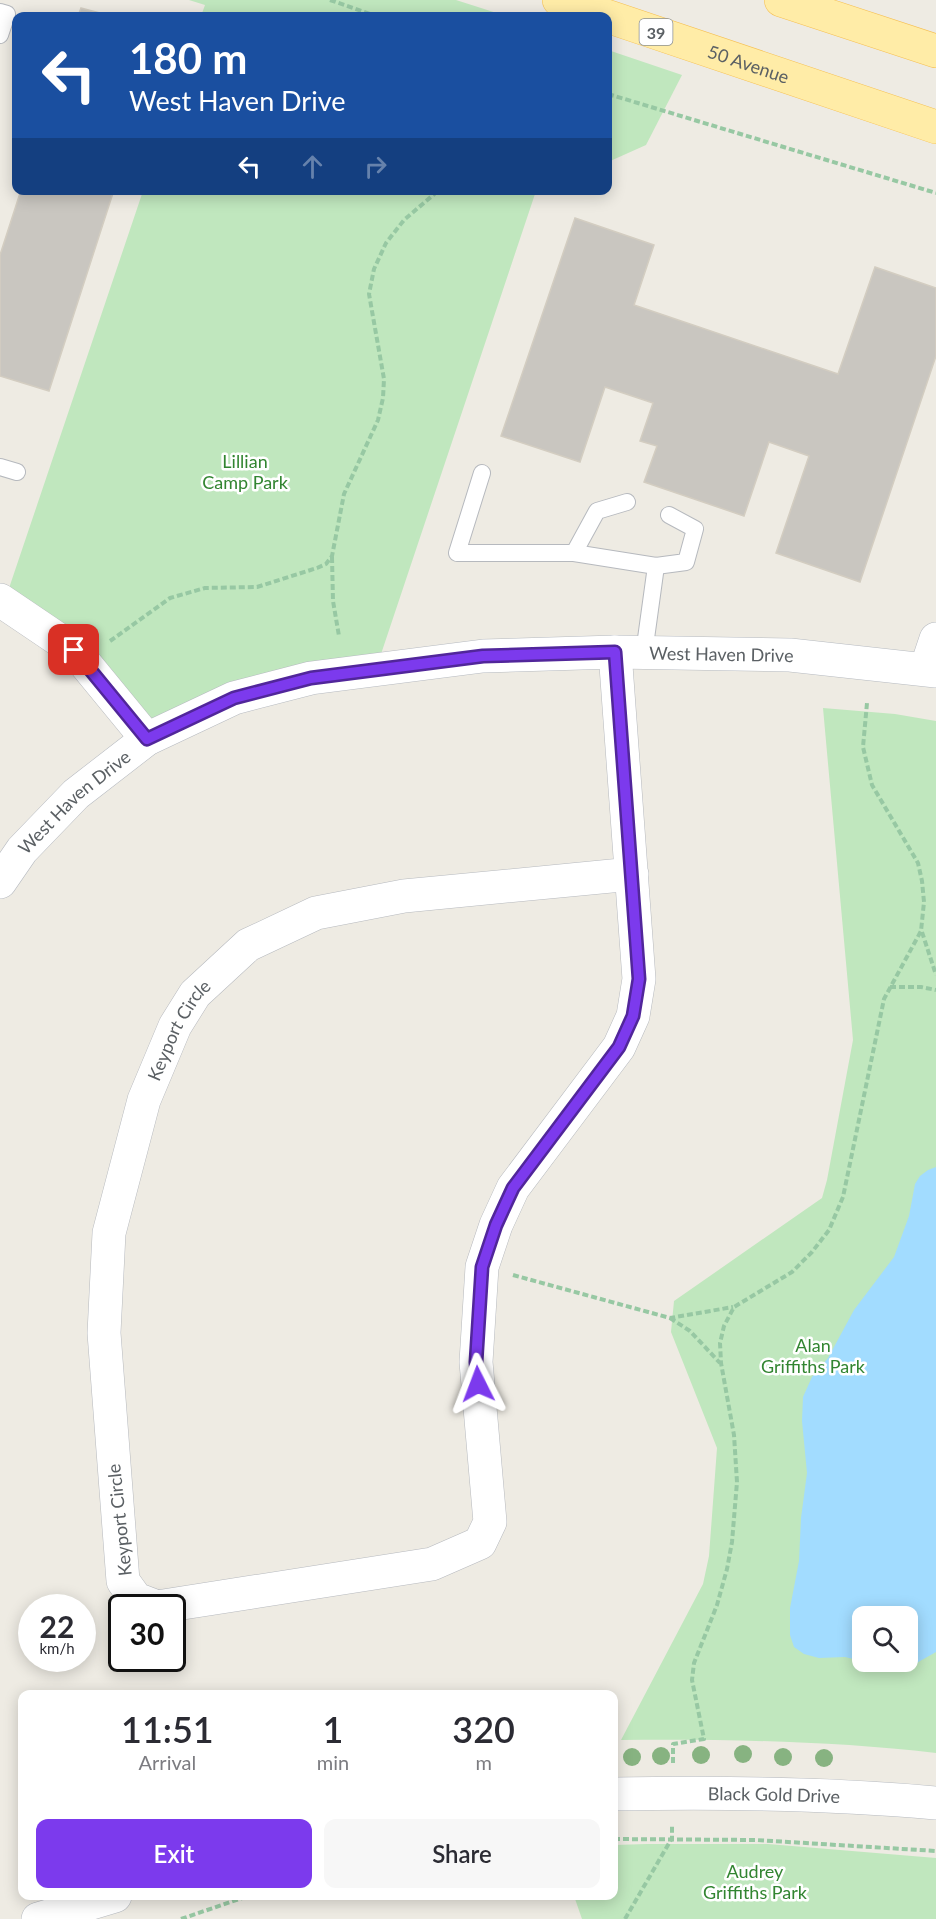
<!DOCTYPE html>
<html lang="en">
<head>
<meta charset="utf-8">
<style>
	:root { --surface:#fff; --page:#f7f7f7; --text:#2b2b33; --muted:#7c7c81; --accent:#7c3aed }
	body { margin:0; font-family:Lato,sans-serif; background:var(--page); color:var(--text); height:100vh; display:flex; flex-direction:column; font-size:22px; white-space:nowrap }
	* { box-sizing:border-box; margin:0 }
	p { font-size:20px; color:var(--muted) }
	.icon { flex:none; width:33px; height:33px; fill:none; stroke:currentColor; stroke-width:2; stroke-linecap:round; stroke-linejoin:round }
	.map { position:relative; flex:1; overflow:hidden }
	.side { position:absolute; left:18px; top:1690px; width:600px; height:210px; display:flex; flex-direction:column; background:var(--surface); border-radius:12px; box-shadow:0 3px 15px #0003 }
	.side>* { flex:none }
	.hud { position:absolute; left:12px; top:12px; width:600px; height:183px; border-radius:12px; box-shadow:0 3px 15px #0003; background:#1a4fa0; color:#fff; overflow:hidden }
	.fabs { position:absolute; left:852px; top:1606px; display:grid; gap:12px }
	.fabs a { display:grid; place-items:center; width:66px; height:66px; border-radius:12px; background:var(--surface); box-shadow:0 3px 15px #0003; font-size:30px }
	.speed { position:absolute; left:18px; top:1594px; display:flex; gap:12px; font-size:30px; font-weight:700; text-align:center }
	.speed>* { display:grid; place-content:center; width:78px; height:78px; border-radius:50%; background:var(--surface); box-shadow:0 3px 15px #0003; line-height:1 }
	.speed small { font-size:15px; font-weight:400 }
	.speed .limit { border:3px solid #111; border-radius:9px; background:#fff; color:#111 }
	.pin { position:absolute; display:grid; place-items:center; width:51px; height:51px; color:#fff; margin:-26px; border-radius:12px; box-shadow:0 3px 9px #0006 }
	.me { position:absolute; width:66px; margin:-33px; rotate:357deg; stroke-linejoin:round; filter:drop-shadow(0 0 4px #0008) }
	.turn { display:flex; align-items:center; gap:21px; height:126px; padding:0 18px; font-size:27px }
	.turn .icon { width:78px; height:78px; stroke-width:2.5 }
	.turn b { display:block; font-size:42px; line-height:51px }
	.lanes { display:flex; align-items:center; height:57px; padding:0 18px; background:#0003; justify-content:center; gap:30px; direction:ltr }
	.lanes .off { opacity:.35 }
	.eta { display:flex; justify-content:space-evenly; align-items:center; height:102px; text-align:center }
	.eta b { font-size:36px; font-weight:600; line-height:42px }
	.primary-button { display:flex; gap:12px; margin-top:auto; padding:12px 18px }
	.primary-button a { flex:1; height:69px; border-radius:12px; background:var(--accent); color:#fff; font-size:24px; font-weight:600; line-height:69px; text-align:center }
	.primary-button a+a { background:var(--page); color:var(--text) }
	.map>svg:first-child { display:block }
	.green { fill:#c0e7be; fill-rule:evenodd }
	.water { fill:#a2dcff }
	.building { fill:#c9c6c0; stroke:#d3cdc1; stroke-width:1.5 }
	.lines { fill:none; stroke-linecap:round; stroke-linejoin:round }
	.lane-casing { stroke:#b6b9be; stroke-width:18 }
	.street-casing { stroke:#b6b9be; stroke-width:34 }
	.secondary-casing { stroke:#b6bac0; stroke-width:34 }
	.primary-casing { stroke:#f6c054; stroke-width:34 }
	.path { stroke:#97c8a3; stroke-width:4; stroke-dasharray:6 3; stroke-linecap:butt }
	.lane { stroke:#fff; stroke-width:16 }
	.street { stroke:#fff; stroke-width:33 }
	.secondary { stroke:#fff; stroke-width:33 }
	.primary { stroke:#ffeca7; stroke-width:33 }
	.tree { fill:#87b381 }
	.route-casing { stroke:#51269a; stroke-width:15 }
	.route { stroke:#7c3aed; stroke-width:10 }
	.labels { text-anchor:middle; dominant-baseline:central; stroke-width:5; stroke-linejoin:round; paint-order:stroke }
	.shield { fill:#fff; stroke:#8c9092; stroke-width:1.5 }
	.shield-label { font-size:16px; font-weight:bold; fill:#5b6064 }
	.street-label { font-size:18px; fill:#5b6064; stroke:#fff }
	.park-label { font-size:18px; fill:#328531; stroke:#fff }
</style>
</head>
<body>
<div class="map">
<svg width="936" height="1919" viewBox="0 0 936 1919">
	<rect width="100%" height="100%" fill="#eeebe3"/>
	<!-- green -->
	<g class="green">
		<polygon points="189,0 456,0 506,16 201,16 205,5"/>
		<polygon points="608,50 682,75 646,145 608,162"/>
		<polygon points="143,191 543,191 535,194 376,669 147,739 4,603"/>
		<path d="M823,708l72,6 41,7v1032c-104,-12 -210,-14 -315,-13l82,-156 6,-28 8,-108 -46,-116 3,-31 148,-103 5,-18 26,-140zM862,1617h46v45h-46z"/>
		<polygon points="647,1844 768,1844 936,1858 936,1919 582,1919 574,1896 614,1896 614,1845"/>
	</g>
	<!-- water -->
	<polygon class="water" points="936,1167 936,1652 913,1665 871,1662 908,1662 908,1617 862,1617 862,1661 845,1657 819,1658 804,1654 794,1647 790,1635 790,1608 799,1561 801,1518 807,1473 802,1421 803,1397 812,1377 828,1358 854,1310 894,1257 909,1216 915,1184 920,1176 928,1170"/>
	<!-- building -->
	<g class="building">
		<polygon points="81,8 111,16 78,16"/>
		<polygon points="21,190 114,190 49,391 0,376 0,255"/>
		<polygon points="575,218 654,245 634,305 838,374 875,267 936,288 936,356 860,582 776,553 809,456 769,442 744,516 644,482 657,446 640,441 653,403 605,387 580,462 501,436"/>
	</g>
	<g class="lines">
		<defs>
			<g id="lane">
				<polyline points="0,12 7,14 0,35"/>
				<polyline points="0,467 17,472"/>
				<polyline points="482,473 457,553 574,553 597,511 627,502"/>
				<polyline points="574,553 656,566 686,562 695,529 669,515"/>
				<polyline points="644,653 656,566"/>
			</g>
			<g id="street">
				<polyline points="0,600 74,650 147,739"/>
				<path id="s1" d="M615,652l24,327 -6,37 -14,31 -106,141 -17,37 -14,42 -6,95 14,160 -10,21 -48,21 -275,43 -21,-8 -13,-18 -19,-248 5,-100 35,-133 31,-74 20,-32 53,-49 68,-32 88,-17 228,-22"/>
			</g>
			<g id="secondary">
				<polyline points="926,669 936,639"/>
				<path id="s2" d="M0,882l22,-32 54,-56 71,-55 87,-41 77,-20 172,-22 132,-4 175,3 146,16"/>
				<path id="s3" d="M614,1794c107,-2 214,-1 322,9"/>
				<polyline points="38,1919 115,1896"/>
			</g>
			<g id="primary">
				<path id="s4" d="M559,0l377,127"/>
				<polyline points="781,0 936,51"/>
			</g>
		</defs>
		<!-- lane casing -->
		<use href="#lane" class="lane-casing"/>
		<!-- street casing -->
		<use href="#street" class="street-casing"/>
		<!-- secondary casing -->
		<use href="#secondary" class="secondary-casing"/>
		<!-- primary casing -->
		<use href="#primary" class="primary-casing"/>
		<!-- path -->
		<g class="path">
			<polyline points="330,0 376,16"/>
			<polyline points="608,94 936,193"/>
			<polyline points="332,557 333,601 339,636"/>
			<polyline points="110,641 170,598 205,588 257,587 317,568 326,564 332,556 344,494 378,420 383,398 384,379 369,294 374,269 386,243 404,220 439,190"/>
			<polyline points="922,932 936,975"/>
			<polyline points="890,987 921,987 936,990"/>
			<polyline points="513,1275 670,1318 733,1307"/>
			<polyline points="670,1318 690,1331 720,1363"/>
			<polyline points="673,1763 673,1744 704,1739 692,1680 694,1663 717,1605 727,1569 732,1542 737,1482 734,1435 721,1363 720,1343 724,1326 734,1307 792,1272 812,1252 829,1230 843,1197 884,999 921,931 924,902 922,881 918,863 872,785 863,747 867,703"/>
			<polyline points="614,1839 756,1840 936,1851"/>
			<polyline points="181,1919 248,1896"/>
			<polyline points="625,1919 672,1838 672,1824"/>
		</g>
		<!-- lane -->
		<use href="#lane" class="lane"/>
		<!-- street -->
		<use href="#street" class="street"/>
		<!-- secondary -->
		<use href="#secondary" class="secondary"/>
		<!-- primary -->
		<use href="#primary" class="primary"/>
	</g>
	<!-- trees -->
	<g class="tree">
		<circle cx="743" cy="1754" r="9"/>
		<circle cx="701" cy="1755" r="9"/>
		<circle cx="661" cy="1756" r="9"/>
		<circle cx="632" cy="1757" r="9"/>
		<circle cx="783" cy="1757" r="9"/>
		<circle cx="824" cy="1758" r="9"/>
	</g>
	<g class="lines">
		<defs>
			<polyline id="route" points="74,650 147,739 234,698 311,678 483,656 615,652 639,979 633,1016 619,1047 513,1188 496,1225 482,1267 476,1362 478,1384"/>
		</defs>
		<!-- route casing -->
		<use href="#route" class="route-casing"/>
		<!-- route -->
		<use href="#route" class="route"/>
	</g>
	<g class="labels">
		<!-- shield labels -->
		<rect class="shield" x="639.5" y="19" width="33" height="26" rx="4.5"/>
		<g class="shield-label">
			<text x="656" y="32">39</text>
		</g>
		<!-- street labels -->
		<g class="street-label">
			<text stroke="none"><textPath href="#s4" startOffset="200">50 Avenue</textPath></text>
			<text stroke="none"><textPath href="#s2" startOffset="794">West Haven Drive</textPath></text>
			<text stroke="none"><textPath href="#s2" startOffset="110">West Haven Drive</textPath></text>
			<text stroke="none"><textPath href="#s1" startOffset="1880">Keyport Circle</textPath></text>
			<text transform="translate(119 1520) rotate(-96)">Keyport Circle</text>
			<text stroke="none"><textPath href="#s3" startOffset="160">Black Gold Drive</textPath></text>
		</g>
		<!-- park labels -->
		<g class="park-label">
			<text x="245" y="461">Lillian<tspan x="245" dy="21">Camp Park</tspan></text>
			<text x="813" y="1345">Alan<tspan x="813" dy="21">Griffiths Park</tspan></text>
			<text x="755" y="1871">Audrey<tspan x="755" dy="21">Griffiths Park</tspan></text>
		</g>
	</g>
</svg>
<div class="fabs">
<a><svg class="icon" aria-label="search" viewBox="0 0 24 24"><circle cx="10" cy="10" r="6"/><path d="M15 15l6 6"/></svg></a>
</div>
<div class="speed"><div>22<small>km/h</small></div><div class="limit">30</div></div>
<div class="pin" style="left:74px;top:650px;background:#d93025"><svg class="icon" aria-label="arrive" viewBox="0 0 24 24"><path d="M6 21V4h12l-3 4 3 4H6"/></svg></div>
<svg class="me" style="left:478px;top:1384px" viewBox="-20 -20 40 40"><path d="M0-17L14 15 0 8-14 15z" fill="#7c3aed" stroke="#fff" stroke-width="4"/></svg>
<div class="hud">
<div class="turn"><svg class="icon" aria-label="left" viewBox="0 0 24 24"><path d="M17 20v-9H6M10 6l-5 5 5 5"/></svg><div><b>180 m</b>West Haven Drive</div></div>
<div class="lanes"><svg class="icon" aria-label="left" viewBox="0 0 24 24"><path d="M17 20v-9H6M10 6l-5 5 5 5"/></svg><svg class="icon off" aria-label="ahead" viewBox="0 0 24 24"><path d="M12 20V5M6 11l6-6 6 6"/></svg><svg class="icon off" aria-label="right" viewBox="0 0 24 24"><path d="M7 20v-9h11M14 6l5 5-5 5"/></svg></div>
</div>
<section class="side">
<div class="eta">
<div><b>11:51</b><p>Arrival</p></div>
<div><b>1</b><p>min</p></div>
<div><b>320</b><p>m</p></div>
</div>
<div class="primary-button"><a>Exit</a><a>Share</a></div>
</section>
</div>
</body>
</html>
